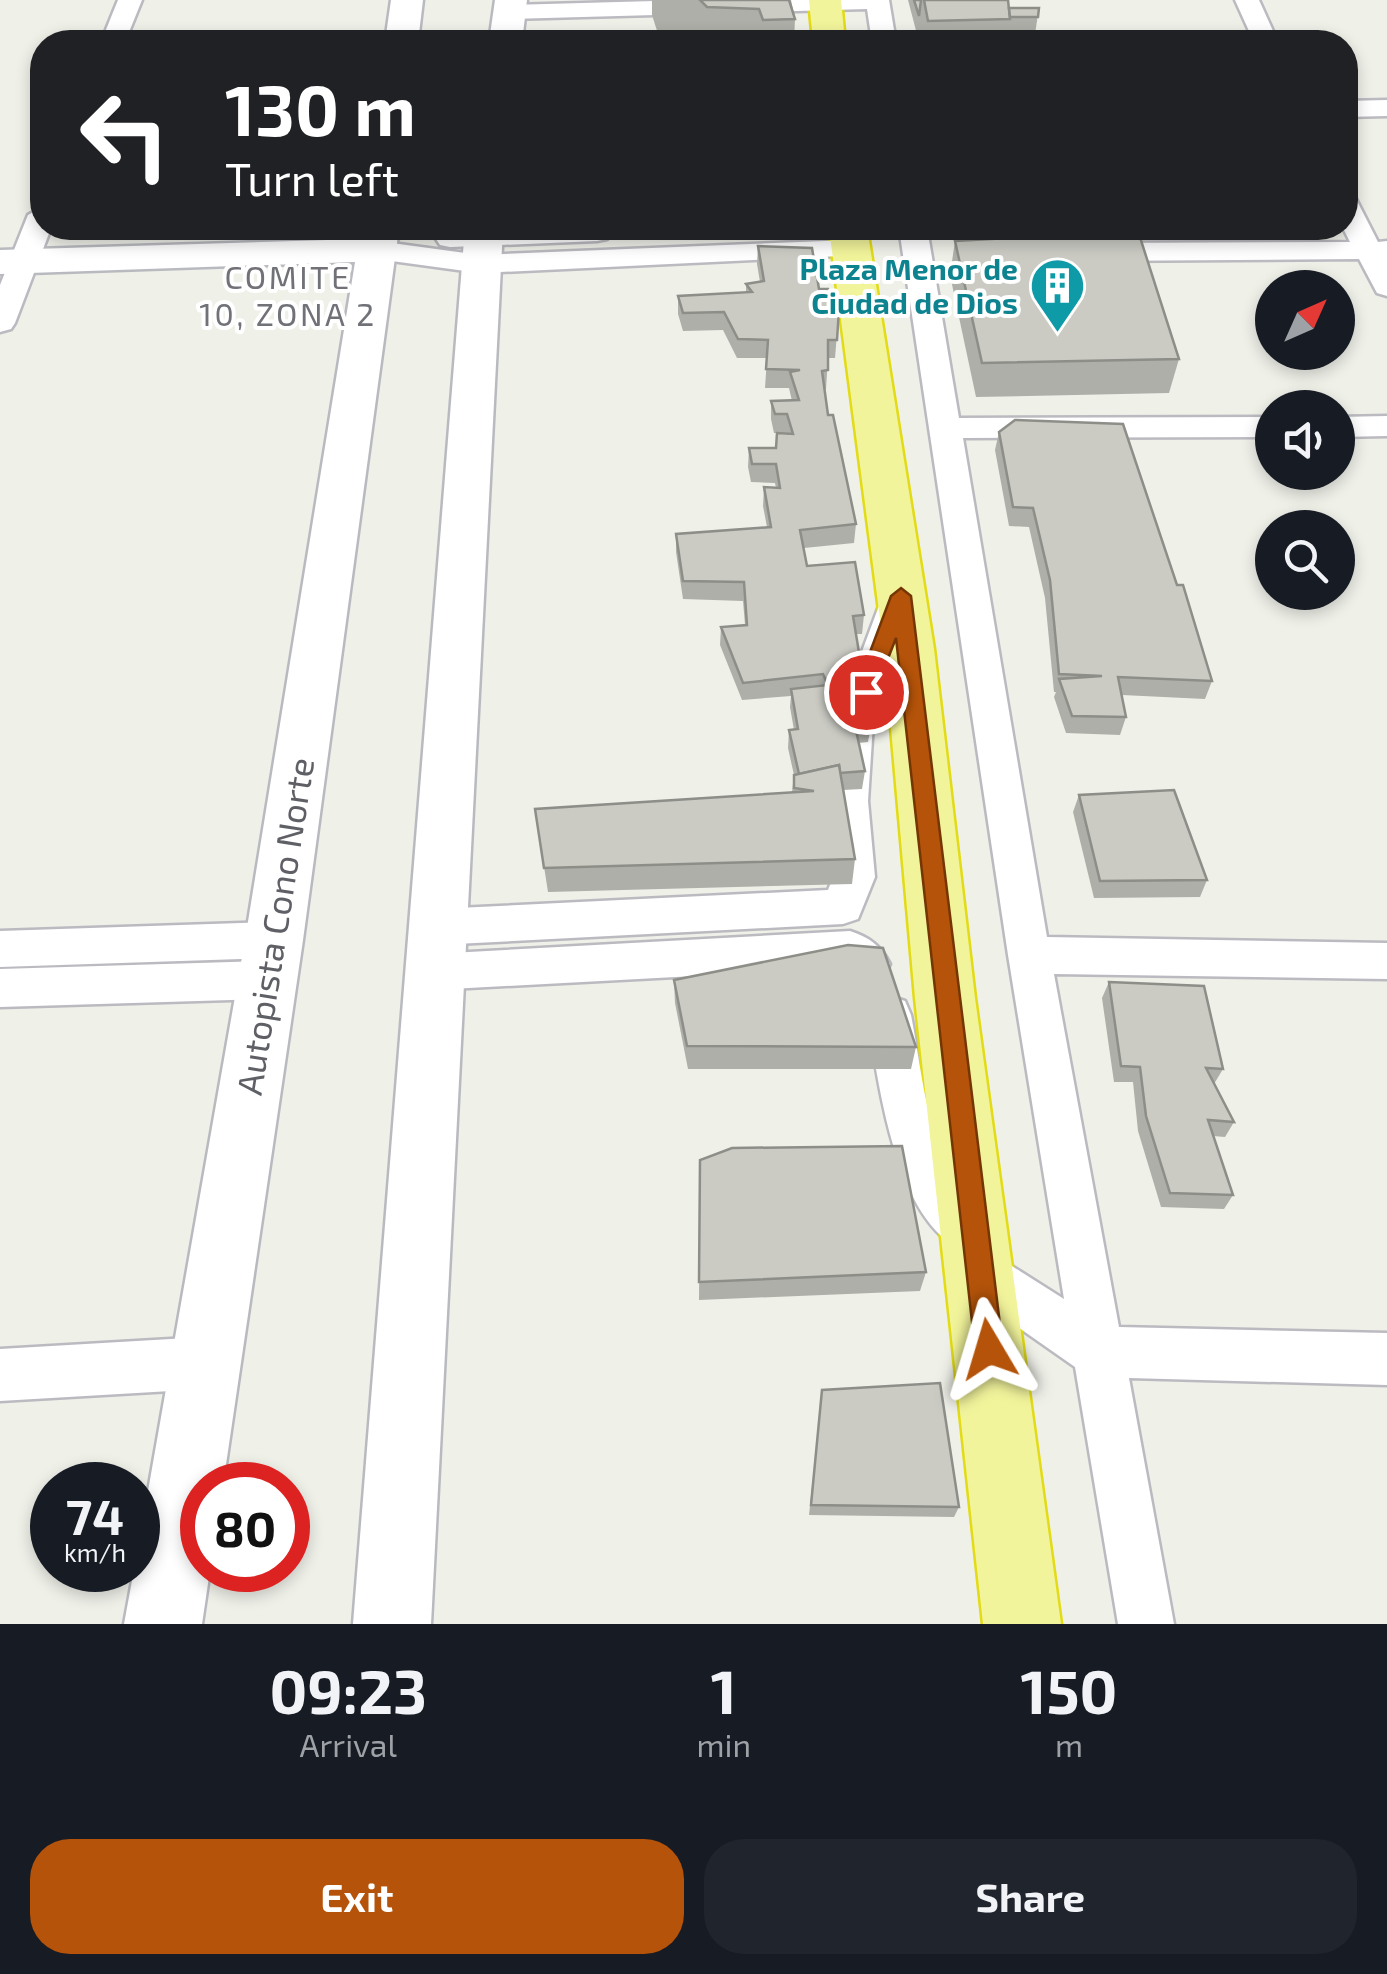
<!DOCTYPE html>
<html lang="en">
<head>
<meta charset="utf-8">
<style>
	:root { --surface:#171b24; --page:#20242c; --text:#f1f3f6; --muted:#9ea1a6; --accent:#b45309 }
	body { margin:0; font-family:"Exo 2",sans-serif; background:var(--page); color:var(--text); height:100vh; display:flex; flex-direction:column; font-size:38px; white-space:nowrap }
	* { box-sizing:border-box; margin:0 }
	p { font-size:32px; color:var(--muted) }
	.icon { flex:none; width:55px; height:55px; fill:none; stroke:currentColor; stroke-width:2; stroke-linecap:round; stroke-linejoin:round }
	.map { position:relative; height:1624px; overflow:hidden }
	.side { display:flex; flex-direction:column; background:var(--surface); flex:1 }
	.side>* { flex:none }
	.hud { position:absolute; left:30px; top:30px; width:1328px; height:210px; border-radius:40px; box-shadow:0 5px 15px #0003; background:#202124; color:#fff; overflow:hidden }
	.needle { width:65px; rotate:45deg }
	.fabs { position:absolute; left:1255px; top:270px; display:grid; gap:20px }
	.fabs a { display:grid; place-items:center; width:100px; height:100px; border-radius:50%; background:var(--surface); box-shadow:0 5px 15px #0003; font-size:50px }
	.speed { position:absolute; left:30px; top:1462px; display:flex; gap:20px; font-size:50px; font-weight:700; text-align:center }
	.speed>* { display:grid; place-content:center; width:130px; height:130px; border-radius:50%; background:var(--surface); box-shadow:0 5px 15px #0003; line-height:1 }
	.speed small { font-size:25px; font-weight:400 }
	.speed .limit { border:15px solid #d22; background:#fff; color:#111 }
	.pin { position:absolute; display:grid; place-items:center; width:85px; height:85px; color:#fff; margin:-42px; border:5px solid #fff; border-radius:50%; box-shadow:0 2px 10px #0007 }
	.me { position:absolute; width:110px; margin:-55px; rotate:353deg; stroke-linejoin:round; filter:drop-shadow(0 0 8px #0008) }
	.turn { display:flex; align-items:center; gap:35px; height:210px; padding:0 30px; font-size:45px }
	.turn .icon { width:130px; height:130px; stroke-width:2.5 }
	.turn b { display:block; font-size:70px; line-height:85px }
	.eta { display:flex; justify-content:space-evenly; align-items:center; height:170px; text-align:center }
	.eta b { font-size:60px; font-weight:700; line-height:70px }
	.action { display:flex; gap:20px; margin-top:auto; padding:20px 30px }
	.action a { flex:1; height:115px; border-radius:40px; background:var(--accent); color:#fff; font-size:40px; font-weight:700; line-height:115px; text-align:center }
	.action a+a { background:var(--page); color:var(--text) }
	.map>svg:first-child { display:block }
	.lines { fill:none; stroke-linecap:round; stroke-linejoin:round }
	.street-casing { stroke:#babac0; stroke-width:5 }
	.secondary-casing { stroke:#b9bac0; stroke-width:5 }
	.highway-casing { stroke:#e2db15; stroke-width:5 }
	.street { fill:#fff; fill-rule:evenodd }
	.secondary { fill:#fff; fill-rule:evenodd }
	.highway { fill:#f2f49b; fill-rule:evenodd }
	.wall { fill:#afafa9 }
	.building { fill:#cbcbc4; stroke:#8e8e89; stroke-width:2.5 }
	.route { fill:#b45309; stroke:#753606; stroke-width:2.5 }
	.labels { text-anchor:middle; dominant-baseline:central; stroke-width:8; stroke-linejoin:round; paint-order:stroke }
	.far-culture-label { font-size:30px; font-weight:bold; fill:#0d838f; stroke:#fff; text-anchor:end }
	.far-neighbourhood-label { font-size:32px; letter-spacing:2.5px; fill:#707278; stroke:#fff }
	.street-label { font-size:35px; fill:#5f6066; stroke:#fff }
</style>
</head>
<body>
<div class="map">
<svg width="1387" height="1624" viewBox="0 0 1387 1624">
	<rect width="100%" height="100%" fill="#eff0e8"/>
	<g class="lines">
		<defs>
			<g id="street">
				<polygon points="118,0 142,0 125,42 101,42"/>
				<polygon points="691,0 889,0 896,42 872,42 867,9 510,19 498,12 510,5"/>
				<polygon points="1235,0 1259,0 1278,42 1254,42"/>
				<polygon points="1387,100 1387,116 1345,117 1345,101"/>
				<polygon points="1345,195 1355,197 1378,242 1387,241 1387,296 1377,293 1359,259 1091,261 1081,258 1077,252 1081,246 1091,243 1350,242 1343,228"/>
				<polygon points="42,207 42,228 51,228 15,323 11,329 0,332 0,285 28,215"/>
				<polygon points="475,228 607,228 611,233 607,239 597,241 450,247 440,245 436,239 440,233"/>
				<path d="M899,228h28l32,190 313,-1v20l-309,1 84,499 340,6v36l-333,-5 65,353 268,6v52l-258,-7 45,246h-56l-43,-257 -113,-79 -8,-17 8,-17 4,-2c-72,-29 -87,-170 -99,-237l6,-14 16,-5 16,5 6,14c10,50 14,108 38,154 12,23 36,37 47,62l-11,18 79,50 -56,-344z"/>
				<polygon points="850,240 860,243 864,249 860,255 480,273 377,259 367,256 363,250 367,244 377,241 480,255"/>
				<polygon points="1387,416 1387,436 1338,437 1338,417"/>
				<polygon points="901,583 914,586 919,595 873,724 868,801 875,877 858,919 843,924 436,945 421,939 415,927 421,915 436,909 828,890 833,877 828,801 835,724 883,595 888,586"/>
				<polygon points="274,922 289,927 295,940 289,953 274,958 0,967 0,931"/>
				<path d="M850,931c19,6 31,15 40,33l-7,13 -15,5 -26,-14 -410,22 -15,-5 -7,-13 7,-13 15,-5z"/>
				<polygon points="266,961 281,967 288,980 281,993 266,999 0,1007 0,969"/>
				<polygon points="205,1337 223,1345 231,1363 223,1381 205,1389 0,1401 0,1349"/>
			</g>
			<g id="secondary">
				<polygon points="391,0 423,0 418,42 385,42"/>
				<polygon points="495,0 527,0 522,42 489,42"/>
				<polygon points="361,228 399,228 303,940 223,1485 202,1485 202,1570 210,1570 202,1624 124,1624 134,1570 138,1570 138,1548 245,940 355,262 0,274 0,250 359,239"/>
				<polygon points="465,228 503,228 431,1624 353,1624"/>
			</g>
			<g id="highway">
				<polygon points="809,0 841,0 845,42 813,42"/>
				<polygon points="829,228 867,228 934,649 975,998 1061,1624 983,1624 915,998 884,649"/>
			</g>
		</defs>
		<!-- street casing -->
		<use href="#street" class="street-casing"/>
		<!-- secondary casing -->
		<use href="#secondary" class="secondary-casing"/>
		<!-- highway casing -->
		<use href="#highway" class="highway-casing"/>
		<!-- street -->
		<use href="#street" class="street"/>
		<!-- secondary -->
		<use href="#secondary" class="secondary"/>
		<!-- highway -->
		<use href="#highway" class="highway"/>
	</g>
	<!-- wall -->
	<g class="wall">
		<polygon points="652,0 791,0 795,19 794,42 699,42 697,40 659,37 652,15"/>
		<polygon points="908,0 1008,0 1009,8 1039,8 1035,34 1008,34 1006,42 919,42"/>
		<polygon points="955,241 1179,359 1169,393 976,397 950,275"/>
		<polygon points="758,246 819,289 831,309 839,309 835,358 828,358 826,389 824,389 828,415 856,524 854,543 804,548 807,566 864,615 862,634 856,634 871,725 868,742 858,743 865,771 862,789 843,790 855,859 852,884 548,892 535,809 792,792 794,775 788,748 789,730 794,730 790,707 791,696 742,700 720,645 721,627 745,625 743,601 683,599 676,552 676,534 767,527 763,506 764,487 776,488 775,483 751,482 748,467 749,448 776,448 786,433 774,433 771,419 771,401 792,401 789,388 765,388 767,358 737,358 723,330 683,331 678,314 678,296 746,293 746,284 760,282 757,264"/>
		<polygon points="999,432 1177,585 1212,681 1205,699 1122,695 1126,717 1120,735 1066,733 1054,697 1056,692 1054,692 1045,598 1029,527 1009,526 995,450"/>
		<polygon points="1079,795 1207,880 1200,897 1094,898 1073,812"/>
		<polygon points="674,980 916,1047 911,1069 688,1069 675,1003"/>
		<polygon points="1109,982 1223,1069 1214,1084 1234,1122 1225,1137 1213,1136 1233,1195 1224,1209 1161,1207 1138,1131 1133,1082 1114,1082 1102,998"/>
		<polygon points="700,1160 926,1272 920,1291 699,1300"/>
		<polygon points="822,1390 959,1507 954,1517 809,1515"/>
	</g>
	<!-- building -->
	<g class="building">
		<polygon points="700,0 789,0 795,19 763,20 759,9 707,7"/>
		<polygon points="914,0 921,0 919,16"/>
		<polygon points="924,0 1008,0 1010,19 928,21"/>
		<polygon points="1009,8 1039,8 1038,17 1010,17"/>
		<polygon points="1138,231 1179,359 982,363 955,241"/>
		<polygon points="758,246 812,248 819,289 828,289 831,309 839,309 837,340 828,340 828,370 822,371 828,415 833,415 856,524 800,530 807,566 855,562 864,615 853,616 871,725 855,726 865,771 840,773 839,765 799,774 789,730 798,729 791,689 828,685 823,674 743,683 721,627 747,625 744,582 683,581 676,534 771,527 764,487 780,488 776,464 752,464 749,448 776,448 777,433 793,434 787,414 775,414 771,401 799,400 790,372 800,370 766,369 768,340 738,339 724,312 683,313 678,296 752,292 746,284 764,281"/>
		<polygon points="1015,420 1123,424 1177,585 1183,585 1212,681 1118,677 1126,717 1072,716 1059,679 1102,676 1059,674 1050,580 1033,508 1013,507 999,432"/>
		<polygon points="839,765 855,859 544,868 535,809 814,791 794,788 794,775"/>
		<polygon points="1174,790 1207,880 1100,881 1079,795"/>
		<polygon points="848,945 883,948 916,1047 687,1046 674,980"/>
		<polygon points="1109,982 1204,986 1223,1069 1206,1068 1234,1122 1208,1120 1233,1195 1170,1193 1146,1116 1140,1067 1121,1066"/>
		<polygon points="902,1146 926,1272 699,1282 700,1160 732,1148"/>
		<polygon points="940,1383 959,1507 811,1505 822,1390"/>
	</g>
	<!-- route -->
	<polygon class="route" points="901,588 911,596 1003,1349 999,1359 989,1364 979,1359 975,1349 896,638 873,697 866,699 855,692 891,596"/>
	<!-- icons -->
	<defs>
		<symbol id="building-pin" viewBox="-11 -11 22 30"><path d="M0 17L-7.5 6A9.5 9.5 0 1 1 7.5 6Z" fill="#0f9aa8" stroke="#fff"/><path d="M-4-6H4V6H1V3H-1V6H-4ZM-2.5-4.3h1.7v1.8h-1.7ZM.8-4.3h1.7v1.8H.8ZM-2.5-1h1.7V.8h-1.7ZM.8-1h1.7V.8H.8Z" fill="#fff"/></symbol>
	</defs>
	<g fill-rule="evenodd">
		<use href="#building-pin" x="1026" y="254" width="63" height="86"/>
	</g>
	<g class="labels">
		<!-- far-culture labels -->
		<g class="far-culture-label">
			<text x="1018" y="268">Plaza Menor de<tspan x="1018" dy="34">Ciudad de Dios</tspan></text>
		</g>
		<!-- far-neighbourhood labels -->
		<g class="far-neighbourhood-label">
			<text x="288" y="276">COMITE<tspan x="288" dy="37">10, ZONA 2</tspan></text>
		</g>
		<!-- street labels -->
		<g class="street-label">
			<text transform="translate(274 926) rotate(-81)">Autopista Cono Norte</text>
		</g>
	</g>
</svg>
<div class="fabs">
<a><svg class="needle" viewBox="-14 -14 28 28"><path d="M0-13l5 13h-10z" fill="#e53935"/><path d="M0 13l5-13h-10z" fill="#9ea1a6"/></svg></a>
<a><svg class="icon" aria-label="sound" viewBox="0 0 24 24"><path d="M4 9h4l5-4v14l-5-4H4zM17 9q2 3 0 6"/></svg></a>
<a><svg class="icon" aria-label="search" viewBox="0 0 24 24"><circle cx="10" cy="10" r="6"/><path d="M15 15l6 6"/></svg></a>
</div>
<div class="speed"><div>74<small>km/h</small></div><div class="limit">80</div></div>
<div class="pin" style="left:866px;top:692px;background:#d93025"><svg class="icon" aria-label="arrive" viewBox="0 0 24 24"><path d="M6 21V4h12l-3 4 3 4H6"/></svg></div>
<svg class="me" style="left:989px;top:1349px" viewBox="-20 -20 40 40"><path d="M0-17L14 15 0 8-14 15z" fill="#b45309" stroke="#fff" stroke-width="4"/></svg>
<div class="hud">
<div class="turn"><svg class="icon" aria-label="left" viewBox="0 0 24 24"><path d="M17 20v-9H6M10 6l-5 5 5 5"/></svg><div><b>130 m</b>Turn left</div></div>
</div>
</div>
<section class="side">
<div class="eta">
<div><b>09:23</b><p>Arrival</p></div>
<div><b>1</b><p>min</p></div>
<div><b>150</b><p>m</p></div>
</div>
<div class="action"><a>Exit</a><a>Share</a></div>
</section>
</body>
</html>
